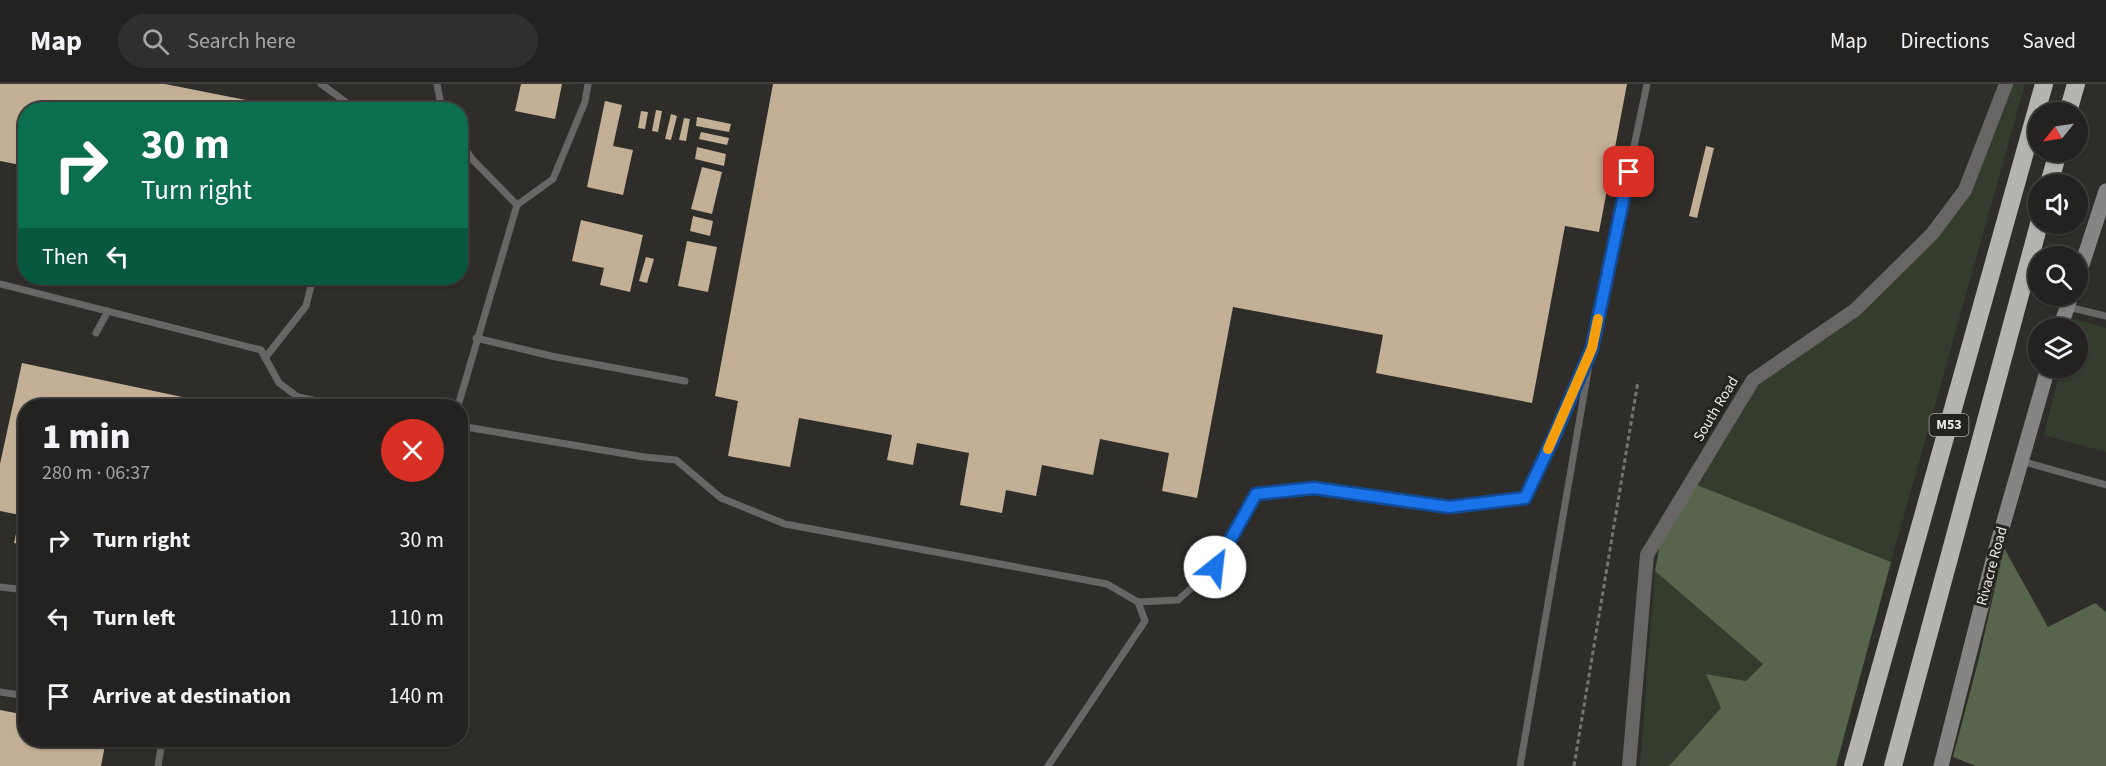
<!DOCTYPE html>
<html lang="en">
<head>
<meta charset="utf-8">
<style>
	:root { --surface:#232220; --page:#2f2f2d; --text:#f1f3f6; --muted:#a3a4a5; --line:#403f3e }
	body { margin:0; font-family:"Source Sans 3",sans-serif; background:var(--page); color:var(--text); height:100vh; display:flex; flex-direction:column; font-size:22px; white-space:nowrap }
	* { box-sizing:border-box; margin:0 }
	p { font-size:20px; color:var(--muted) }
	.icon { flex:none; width:33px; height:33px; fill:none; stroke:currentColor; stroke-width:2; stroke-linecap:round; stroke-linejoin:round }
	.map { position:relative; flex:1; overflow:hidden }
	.panel { position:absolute; left:18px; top:315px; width:450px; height:348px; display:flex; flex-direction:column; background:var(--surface); border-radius:24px; box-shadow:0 2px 4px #0004,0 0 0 2px var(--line) }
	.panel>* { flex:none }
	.top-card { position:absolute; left:18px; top:18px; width:450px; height:183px; border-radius:24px; box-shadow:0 2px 4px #0004,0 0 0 2px var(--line); background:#0b6e4f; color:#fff; overflow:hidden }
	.needle { width:39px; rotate:240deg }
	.fabs { position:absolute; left:2028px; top:18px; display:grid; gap:12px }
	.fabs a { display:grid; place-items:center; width:60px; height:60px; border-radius:50%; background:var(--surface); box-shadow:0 2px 4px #0004,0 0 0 2px var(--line); font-size:30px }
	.pin { position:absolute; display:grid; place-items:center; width:51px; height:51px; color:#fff; margin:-26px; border-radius:12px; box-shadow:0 3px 9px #0006 }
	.me { position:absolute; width:66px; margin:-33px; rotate:29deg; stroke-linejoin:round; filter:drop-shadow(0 0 4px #0008) }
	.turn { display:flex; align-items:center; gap:21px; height:126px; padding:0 24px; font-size:27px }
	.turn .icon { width:78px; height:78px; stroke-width:2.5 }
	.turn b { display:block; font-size:42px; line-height:51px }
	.then { display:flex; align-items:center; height:57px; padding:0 24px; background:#0003; gap:12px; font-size:22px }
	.round { display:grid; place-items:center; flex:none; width:63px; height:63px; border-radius:32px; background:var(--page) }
	.summary { display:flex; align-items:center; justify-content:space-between; height:102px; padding:0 24px }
	h1 { font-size:36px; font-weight:800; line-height:45px }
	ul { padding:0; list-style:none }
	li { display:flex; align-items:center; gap:18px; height:78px; padding:0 24px }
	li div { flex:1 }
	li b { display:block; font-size:22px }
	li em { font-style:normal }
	header { display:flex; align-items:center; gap:36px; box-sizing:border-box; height:84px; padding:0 30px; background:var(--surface); border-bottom:2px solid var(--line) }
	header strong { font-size:28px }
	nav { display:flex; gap:33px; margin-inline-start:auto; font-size:21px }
	.search { width:420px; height:54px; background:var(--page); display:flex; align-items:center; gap:15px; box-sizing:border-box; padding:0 21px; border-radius:33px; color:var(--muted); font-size:22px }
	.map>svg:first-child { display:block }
	.green { fill:#343c2e }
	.forest { fill:#58654d }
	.building { fill:#c2af96 }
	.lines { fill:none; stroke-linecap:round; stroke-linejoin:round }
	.path { stroke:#767472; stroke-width:3; stroke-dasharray:4.5 3; stroke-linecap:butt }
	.service { stroke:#676664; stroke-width:7 }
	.minor { stroke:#676664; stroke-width:14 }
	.secondary { stroke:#878583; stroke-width:15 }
	.motorway { stroke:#b6b4b0; stroke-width:18 }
	.route-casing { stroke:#114b97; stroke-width:15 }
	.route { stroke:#1a73e8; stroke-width:10 }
	.slow { stroke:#f59e0b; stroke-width:10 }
	.labels { text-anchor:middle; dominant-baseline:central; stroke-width:6; stroke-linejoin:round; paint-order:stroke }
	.shield { fill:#252320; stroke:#b0aeab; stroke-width:1.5 }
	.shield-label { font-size:14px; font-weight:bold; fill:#ebe9e7 }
	.street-label { font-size:15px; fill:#ebe9e7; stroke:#252320 }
</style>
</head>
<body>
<header>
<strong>Map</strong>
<div class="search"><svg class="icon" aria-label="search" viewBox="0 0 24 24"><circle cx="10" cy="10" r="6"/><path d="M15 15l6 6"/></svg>Search here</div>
<nav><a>Map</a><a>Directions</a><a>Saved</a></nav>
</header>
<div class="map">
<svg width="2106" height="682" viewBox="0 0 2106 682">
	<rect width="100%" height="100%" fill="#2f2d2a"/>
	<!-- green -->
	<g class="green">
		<polygon points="2006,0 2025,0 1891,478 1697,401 1753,296 1855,226 1965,106"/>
		<polygon points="2073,235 2106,244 2106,368 2044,351 2061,284 2078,284 2078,244 2071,244"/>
		<polygon points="1655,487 1763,580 1746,597 1706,590 1721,624 1669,682 1640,682"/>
	</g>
	<!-- forest -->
	<g class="forest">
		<polygon points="1697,401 1891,478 1836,682 1669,682 1721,624 1706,590 1746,597 1763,580 1655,487 1661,455"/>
		<polygon points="2004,464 2048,543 2095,519 2106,528 2106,682 1976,682 1953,673 1979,574"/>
	</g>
	<!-- building -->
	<g class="building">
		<polygon points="0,0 165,0 281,23 280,26 26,26 26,82 0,77"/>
		<polygon points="521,0 562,0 555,35 515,27"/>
		<polygon points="773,0 1627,0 1599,148 1565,142 1532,319 1376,289 1383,251 1233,223 1197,414 1162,407 1169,369 1100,355 1093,391 1042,381 1036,412 1006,406 1002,429 960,421 969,369 917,359 913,381 887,376 892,351 799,334 790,383 728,372 738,317 715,312"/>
		<polygon points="605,17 622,21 613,62 633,66 623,111 587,103"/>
		<polygon points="656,26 662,27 658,48 652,47"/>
		<polygon points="641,27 648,28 645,45 638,44"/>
		<polygon points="671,30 677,32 671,56 665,55"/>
		<polygon points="697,33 731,40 729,48 696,42"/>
		<polygon points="684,34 690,35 686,57 679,56"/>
		<polygon points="701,48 729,54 727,61 699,55"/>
		<polygon points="1706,62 1714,64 1697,134 1689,132"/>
		<polygon points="697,63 726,70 724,82 695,75"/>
		<polygon points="702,83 722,88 712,130 691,125"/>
		<polygon points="693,132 713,137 710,152 690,147"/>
		<polygon points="581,136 643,151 630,208 600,201 604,184 572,177"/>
		<polygon points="687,157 717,163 708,208 678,202"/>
		<polygon points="646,173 654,175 647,199 639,197"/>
		<polygon points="22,279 187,314 185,322 26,322 26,462 14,459 20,431 0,427 0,380"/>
		<polygon points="0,626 26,631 26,656 106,656 101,682 0,682"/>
	</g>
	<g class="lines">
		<!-- path -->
		<polyline class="path" points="1574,682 1638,297"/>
		<!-- service -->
		<g class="service">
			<polyline points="321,0 350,21 349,26"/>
			<polyline points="437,0 442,26"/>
			<polyline points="517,121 553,95 585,18 588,0"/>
			<polyline points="0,200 261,266 279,299 298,313 342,322"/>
			<polyline points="2068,223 2106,232"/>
			<polyline points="96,249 108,227"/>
			<polyline points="476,254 551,272 685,297"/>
			<polyline points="265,274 306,222 313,194"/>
			<polyline points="458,322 517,121 472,75 460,57"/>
			<polyline points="460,342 644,373 676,376 721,414 785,440 1107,500 1138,518 1145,537 1048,682"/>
			<polyline points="2021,377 2106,401"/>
			<polyline points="0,503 26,506"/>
			<polyline points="1138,518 1178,516 1215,483 1256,410 1314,404 1449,423 1525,414 1553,355 1592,264 1647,0"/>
			<polyline points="0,608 26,612"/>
			<polyline points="156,656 161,664 158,682"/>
			<polyline points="1520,682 1590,275"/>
		</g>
		<!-- minor -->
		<polyline class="minor" points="1629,682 1647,471 1753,296 1855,226 1932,150 1965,106 2006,0"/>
		<!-- secondary -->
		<g class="secondary">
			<polyline points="2078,193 2106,107"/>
			<polyline points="2060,244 2071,212"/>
			<polyline points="1941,682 1994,472 2048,284"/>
		</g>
		<!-- motorway -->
		<g class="motorway">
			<polyline points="2068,28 2076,0"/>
			<polyline points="2049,100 2058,68"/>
			<polyline points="1853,682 2044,0"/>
			<polyline points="1893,682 2039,140"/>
		</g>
	</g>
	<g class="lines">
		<defs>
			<polyline id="route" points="1215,483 1256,410 1314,404 1449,423 1525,414 1553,355 1592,264 1629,88"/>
		</defs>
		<!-- route casing -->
		<use href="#route" class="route-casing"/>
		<!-- route -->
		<use href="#route" class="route"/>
		<!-- slow -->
		<polyline class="slow" points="1548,365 1592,264 1598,235"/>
	</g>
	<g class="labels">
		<!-- shield labels -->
		<rect class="shield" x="1929.5" y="330" width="39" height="22" rx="4.5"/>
		<g class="shield-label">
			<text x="1949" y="341">M53</text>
		</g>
		<!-- street labels -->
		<g class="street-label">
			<text transform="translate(1716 325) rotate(-59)">South Road</text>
			<text transform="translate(1992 482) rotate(-75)">Rivacre Road</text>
		</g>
	</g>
</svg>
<div class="fabs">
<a><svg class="needle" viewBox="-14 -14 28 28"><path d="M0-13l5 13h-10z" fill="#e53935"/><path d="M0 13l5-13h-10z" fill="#a3a4a5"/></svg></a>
<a><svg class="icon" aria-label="sound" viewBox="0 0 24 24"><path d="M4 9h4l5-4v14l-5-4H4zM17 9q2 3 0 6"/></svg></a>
<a><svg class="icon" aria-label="search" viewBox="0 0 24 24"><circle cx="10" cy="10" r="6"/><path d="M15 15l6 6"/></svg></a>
<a><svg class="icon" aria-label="layers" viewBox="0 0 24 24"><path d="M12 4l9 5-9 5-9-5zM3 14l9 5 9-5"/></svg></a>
</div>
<div class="pin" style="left:1629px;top:88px;background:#d93025"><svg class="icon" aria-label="arrive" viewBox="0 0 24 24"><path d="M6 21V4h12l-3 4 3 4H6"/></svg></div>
<svg class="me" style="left:1215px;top:483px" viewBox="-20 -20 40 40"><circle r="19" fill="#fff"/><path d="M0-13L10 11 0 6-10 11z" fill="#1a73e8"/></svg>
<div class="top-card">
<div class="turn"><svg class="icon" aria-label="right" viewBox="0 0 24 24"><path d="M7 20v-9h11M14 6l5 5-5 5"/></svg><div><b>30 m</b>Turn right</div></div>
<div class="then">Then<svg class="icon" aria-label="left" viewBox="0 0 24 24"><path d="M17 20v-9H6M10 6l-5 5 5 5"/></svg></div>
</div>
<section class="panel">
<div class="summary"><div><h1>1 min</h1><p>280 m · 06:37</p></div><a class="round" style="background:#d93025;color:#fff"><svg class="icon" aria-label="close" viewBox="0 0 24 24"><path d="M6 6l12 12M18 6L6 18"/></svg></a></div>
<ul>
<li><svg class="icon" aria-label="right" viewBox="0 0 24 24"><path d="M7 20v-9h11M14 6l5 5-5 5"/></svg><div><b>Turn right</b></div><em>30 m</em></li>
<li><svg class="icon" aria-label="left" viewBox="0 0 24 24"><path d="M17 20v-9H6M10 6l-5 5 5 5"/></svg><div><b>Turn left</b></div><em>110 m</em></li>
<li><svg class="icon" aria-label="arrive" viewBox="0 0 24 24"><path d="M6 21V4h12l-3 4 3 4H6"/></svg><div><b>Arrive at destination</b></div><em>140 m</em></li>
</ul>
</section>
</div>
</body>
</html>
